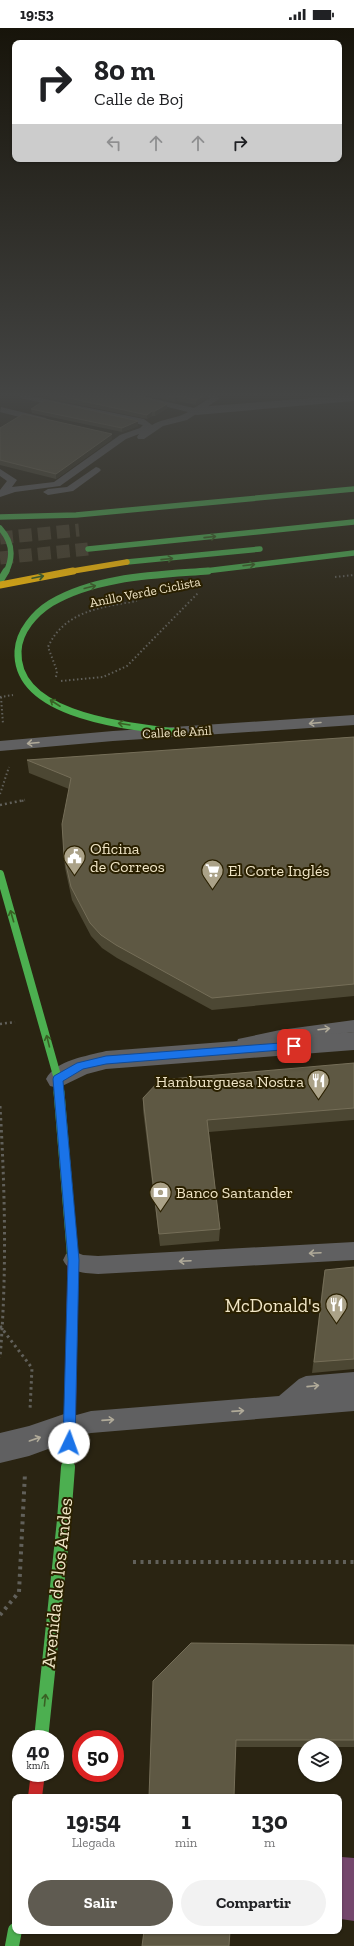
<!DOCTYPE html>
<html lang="es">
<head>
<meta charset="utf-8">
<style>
	:root { --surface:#fff; --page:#f2f2f2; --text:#202124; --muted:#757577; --accent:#5f5b51 }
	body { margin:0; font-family:"Zilla Slab",serif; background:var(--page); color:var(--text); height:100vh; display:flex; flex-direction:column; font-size:15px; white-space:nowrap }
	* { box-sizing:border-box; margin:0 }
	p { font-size:13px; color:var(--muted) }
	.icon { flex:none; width:22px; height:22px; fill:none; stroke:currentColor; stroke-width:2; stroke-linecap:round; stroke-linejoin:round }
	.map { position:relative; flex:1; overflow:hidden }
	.panel { position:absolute; left:12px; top:1766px; width:330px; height:140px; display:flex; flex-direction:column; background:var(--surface); border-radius:8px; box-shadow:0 1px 3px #0004 }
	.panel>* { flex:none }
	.top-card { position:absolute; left:12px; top:12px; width:330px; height:122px; border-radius:8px; box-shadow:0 1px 3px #0004; background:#fff; color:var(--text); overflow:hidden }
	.controls { position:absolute; left:298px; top:1710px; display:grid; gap:8px }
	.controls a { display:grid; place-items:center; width:44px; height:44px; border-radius:50%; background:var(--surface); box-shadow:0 1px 3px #0004; font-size:20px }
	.speed { position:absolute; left:12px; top:1702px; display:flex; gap:8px; font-size:20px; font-weight:700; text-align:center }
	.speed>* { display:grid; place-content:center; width:52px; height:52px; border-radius:50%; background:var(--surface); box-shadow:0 1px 3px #0004; line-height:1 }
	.speed small { font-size:10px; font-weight:400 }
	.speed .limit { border:6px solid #d22; background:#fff; color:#111 }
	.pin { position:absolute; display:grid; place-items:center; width:34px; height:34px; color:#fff; margin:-17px; border-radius:8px; box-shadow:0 2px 6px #0006 }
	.me { position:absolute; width:44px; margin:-22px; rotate:3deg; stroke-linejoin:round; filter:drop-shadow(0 0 3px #0008) }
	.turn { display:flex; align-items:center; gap:14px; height:84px; padding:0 16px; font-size:18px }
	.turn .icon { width:52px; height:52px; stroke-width:2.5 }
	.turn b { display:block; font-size:28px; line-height:34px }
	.lanes { display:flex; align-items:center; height:38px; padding:0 16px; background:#0003; justify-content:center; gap:20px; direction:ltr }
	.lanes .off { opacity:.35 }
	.eta { display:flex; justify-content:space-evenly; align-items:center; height:68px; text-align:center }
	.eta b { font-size:24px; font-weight:700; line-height:28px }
	.cta { display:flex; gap:8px; margin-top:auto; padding:8px 16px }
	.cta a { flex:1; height:46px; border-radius:24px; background:var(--accent); color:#fff; font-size:16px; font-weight:700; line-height:46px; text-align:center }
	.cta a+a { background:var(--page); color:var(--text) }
	.status { display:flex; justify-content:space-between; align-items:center; height:28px; padding:0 20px; background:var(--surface); direction:ltr }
	.status svg { height:11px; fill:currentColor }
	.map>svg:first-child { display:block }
	.water { fill:#74466c }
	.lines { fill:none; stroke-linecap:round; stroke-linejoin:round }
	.highway-tunnel { stroke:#48412d; stroke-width:13; stroke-dasharray:13 6; stroke-linecap:butt }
	.path-far3 { stroke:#61605a; stroke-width:2; stroke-dasharray:1.5 2.5; stroke-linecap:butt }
	.path-far2 { stroke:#61605a; stroke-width:2.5; stroke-dasharray:2 3; stroke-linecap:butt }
	.path-far1 { stroke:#61605a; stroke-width:3; stroke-dasharray:2.5 3.5; stroke-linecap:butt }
	.path { stroke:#61605a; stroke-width:4; stroke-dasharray:3 4.5; stroke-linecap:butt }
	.lane { fill:#606061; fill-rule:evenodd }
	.street { fill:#606061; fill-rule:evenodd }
	.fast-far4 { stroke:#4caf50; stroke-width:5.5 }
	.fast-far3 { stroke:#4caf50; stroke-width:7 }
	.fast-far2 { stroke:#4caf50; stroke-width:8 }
	.fast-far1 { stroke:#4caf50; stroke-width:11 }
	.fast { stroke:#4caf50; stroke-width:14 }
	.slow-far1 { stroke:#ffc107; stroke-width:5.5 }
	.slow { stroke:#ffc107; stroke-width:7 }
	.jam-far1 { stroke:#c62828; stroke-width:11 }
	.jam { stroke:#c62828; stroke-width:14 }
	.wall { fill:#4c4733 }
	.shaded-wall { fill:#37321f }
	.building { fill:#5e5843; stroke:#756e58 }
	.oneway { stroke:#396024 }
	.oneway2 { stroke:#b0aa99 }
	.route { fill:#1a73e8; stroke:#114b97 }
	.labels { text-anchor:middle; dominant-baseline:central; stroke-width:4; stroke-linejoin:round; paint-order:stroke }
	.far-street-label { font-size:13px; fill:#f1e6c7; stroke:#2a2000 }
	.poi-label { font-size:16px; fill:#f1e6c7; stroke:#2a2000; text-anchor:start }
	.near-poi-label { font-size:19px; fill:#f1e6c7; stroke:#2a2000; text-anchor:end }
	.near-street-label { font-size:19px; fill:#f1e6c7; stroke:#2a2000 }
</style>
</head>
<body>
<div class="status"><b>19:53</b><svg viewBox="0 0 49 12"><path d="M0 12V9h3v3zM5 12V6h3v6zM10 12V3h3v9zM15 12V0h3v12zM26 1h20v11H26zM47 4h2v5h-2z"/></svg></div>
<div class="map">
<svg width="354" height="1918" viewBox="0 0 354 1918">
	<rect width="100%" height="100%" fill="#2a2412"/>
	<!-- water -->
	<polygon class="water" points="342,1829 354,1830 354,1893 341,1891"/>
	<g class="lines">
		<!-- highway-tunnel -->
		<g class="highway-tunnel">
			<polyline points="0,510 79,502"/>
			<polyline points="0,530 88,521"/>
		</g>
		<!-- path-far3 -->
		<g class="path-far3">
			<polyline points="335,549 354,547"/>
			<path d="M56,649l1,-6 -9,-24c16,-36 54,-40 89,-46"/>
			<polyline points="61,653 103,649 127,638 198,565"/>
			<polyline points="0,669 13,667"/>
			<polyline points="1,669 3,696"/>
			<polyline points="0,766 9,739"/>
			<polyline points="22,773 25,772"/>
		</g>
		<!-- path-far2 -->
		<g class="path-far2">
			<polyline points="0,777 25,772"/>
			<polyline points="0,996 15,994"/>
		</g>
		<!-- path-far1 -->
		<g class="path-far1">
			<path d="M0,1078c5,84 7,168 0,252"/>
			<polyline points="0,1298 32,1340 30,1382"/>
		</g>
		<!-- path -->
		<g class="path">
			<polyline points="133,1534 354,1534"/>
			<polyline points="0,1587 19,1564 25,1445"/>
		</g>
		<!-- lane -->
		<g class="lane">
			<path d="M107,364h17l70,16 16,-10 -17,-6 22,1 4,6 -32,21 -24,6 -19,13h-6l-1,-2 2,-3 -13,5 -66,47 -45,6 -15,5v-7l7,-9 -7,-5v-7l17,11 -5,7 42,-5 66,-47 20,-7 3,-3 -123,-27v-4l124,25 8,6c11,-7 25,-6 36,-13z"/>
			<polygon points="1,379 46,390 47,392 43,395 0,384"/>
			<polygon points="96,439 99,440 101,442 99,444 73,463 48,467 43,464 48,461 67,459"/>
			<polygon points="354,992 354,1004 280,1014 244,1022 238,1021 236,1016 238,1011 280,1002"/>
			<path d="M354,1214v18l-256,14c-13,-1 -29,-1 -35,-14l3,-6 7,-3 10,4 15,1z"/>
			<polygon points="354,1344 354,1383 91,1405 70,1410 62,1407 59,1399 62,1391 91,1383 279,1368 299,1351 306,1348"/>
		</g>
		<!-- street -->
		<g class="street">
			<polygon points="354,367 354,373 196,387 190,383 196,379"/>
			<polygon points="354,687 354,697 113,713 0,723 0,713 113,703"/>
			<path d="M354,1004v18l-248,19 -19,5 -29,14 -8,-2 -4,-7c10,-19 41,-23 60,-28z"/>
			<polygon points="70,1384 81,1389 85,1399 81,1409 29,1428 0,1435 0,1405 29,1398"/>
		</g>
		<!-- fast-far4 -->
		<g class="fast-far4">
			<polyline points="0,489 76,487 354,461"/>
			<path d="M0,500c12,13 14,28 6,44"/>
			<polyline points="88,521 354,494"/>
			<polyline points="127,534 260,521"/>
			<polyline points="197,544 354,525"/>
		</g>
		<!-- fast-far3 -->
		<g class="fast-far3">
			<polyline points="0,553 6,543"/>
			<path d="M176,704c-46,-6 -161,-15 -158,-81 1,-20 17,-38 33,-48 46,-27 106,-28 157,-32"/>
		</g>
		<!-- fast-far2 -->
		<polyline class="fast-far2" points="0,846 58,1051 59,1065"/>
		<!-- fast-far1 -->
		<g class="fast-far1">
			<polyline points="59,1064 73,1234"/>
			<polyline points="68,1440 70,1405"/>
		</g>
		<!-- fast -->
		<g class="fast">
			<polyline points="41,1711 64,1492 68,1439"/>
			<polyline points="12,1918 15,1902"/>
		</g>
		<!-- slow-far1 -->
		<polyline class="slow-far1" points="67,544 127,534"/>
		<!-- slow -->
		<polyline class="slow" points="0,557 73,543"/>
		<!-- jam-far1 -->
		<polyline class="jam-far1" points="70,1405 73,1234"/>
		<!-- jam -->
		<polyline class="jam" points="35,1769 38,1745"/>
	</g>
	<!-- wall -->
	<g class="wall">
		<polygon points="133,364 203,364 207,366 207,370 196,377 177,373 175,374"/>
		<polygon points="50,366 167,380 155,388 152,388 147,391 50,371"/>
		<polygon points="31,381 138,393 138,398 122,404 32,385"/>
		<polygon points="0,400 112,406 112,411 56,451 0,437"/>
		<polygon points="354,709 354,968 212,982 117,930 102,920 91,908 72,872 65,840 64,828 69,761 29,745 27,732"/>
		<polygon points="354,1035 354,1092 209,1104 220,1201 219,1213 160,1218 143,1082 143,1070"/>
		<polygon points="354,1239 354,1341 312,1345 323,1253 325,1242"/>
		<polygon points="354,1617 354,1719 335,1719 335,1717 305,1717 305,1719 236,1719 149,1769"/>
	</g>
	<!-- shaded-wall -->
	<g class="shaded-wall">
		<polygon points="207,366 207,370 196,377 196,372"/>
		<polygon points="177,368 177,373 175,374 175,370"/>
		<polygon points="167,376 167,380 155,388 155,383"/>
		<polygon points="152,383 152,388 147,391 147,387"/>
		<polygon points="138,393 138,398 122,404 122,400"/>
		<polygon points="112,406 112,411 56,451 56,446"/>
	</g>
	<!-- building -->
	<g class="building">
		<polygon points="53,364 125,364 167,376 155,383 152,383 147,387 50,366"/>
		<polygon points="153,364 203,364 207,366 196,372 177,368 175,370"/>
		<polygon points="45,372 138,393 122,400 31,381"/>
		<polygon points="23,386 112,406 56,446 0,432 0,400"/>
		<polygon points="354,709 354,956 212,970 116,917 101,907 90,895 71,859 64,828 62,796 71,750 27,732"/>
		<polygon points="354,1035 354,1080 207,1092 220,1201 159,1206 143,1070 160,1052"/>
		<polygon points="354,1239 354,1331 314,1334 325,1242"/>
		<polygon points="191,1615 354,1617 354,1712 236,1712 234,1769 149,1769 153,1653"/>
		<polygon points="144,1903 230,1903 229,1918 142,1918"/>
	</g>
	<!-- one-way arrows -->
	<defs><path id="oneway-shaft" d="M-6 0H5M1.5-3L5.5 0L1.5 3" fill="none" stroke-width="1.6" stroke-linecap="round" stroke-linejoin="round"/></defs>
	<g class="oneway">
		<use href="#oneway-shaft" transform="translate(210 509) rotate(-6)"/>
		<use href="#oneway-shaft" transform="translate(167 531) rotate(-6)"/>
		<use href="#oneway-shaft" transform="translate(249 537) rotate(-7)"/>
		<use href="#oneway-shaft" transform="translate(38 549) rotate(-12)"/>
		<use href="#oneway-shaft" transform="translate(90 559) rotate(-14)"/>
		<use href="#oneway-shaft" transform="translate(55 675) rotate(-147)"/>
		<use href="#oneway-shaft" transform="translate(124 696) rotate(-171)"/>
		<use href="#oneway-shaft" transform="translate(12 888) rotate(-106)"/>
		<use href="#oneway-shaft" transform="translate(48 1013) rotate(-104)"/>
		<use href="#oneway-shaft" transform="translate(45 1672) rotate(-84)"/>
	</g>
	<g class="oneway2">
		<use href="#oneway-shaft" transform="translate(315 695) rotate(175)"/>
		<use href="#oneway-shaft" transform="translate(33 715) rotate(175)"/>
		<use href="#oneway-shaft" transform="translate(324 1001) rotate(-7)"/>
		<use href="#oneway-shaft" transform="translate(315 1225) rotate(177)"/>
		<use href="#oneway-shaft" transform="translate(185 1233) rotate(177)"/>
		<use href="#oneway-shaft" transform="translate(313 1358) rotate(-6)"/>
		<use href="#oneway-shaft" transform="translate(238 1383) rotate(-4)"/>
		<use href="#oneway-shaft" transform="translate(108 1392) rotate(-4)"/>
		<use href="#oneway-shaft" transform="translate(35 1411) rotate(-19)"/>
	</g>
	<!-- sky -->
	<linearGradient id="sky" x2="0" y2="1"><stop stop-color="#17140a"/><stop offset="0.58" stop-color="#444544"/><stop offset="1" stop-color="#444544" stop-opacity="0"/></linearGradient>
	<rect width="354" height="633" fill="url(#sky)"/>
	<!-- route -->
	<polygon class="route" points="294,1014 298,1018 294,1021 106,1036 83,1041 63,1053 79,1232 75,1415 74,1419 69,1421 65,1419 63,1415 68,1232 53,1051 54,1048 77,1035 106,1028"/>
	<!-- icons -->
	<defs>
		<symbol id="civic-pin" viewBox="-11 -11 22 30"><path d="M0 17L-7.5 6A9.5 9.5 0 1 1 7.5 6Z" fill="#aba288" stroke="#2a2000"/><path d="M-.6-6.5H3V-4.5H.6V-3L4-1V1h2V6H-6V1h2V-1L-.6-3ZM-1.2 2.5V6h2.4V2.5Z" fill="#fff"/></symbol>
		<symbol id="supermarket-pin" viewBox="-11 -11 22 30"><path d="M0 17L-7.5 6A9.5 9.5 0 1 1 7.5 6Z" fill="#aba288" stroke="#2a2000"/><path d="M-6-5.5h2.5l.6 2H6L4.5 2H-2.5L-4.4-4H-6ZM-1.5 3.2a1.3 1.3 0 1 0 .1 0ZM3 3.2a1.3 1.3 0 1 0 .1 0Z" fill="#fff"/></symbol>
		<symbol id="restaurant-pin" viewBox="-11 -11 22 30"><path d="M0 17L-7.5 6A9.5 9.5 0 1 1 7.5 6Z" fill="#aba288" stroke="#2a2000"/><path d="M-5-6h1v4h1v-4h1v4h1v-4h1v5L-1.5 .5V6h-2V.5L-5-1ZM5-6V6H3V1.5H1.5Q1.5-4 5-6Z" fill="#fff"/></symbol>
		<symbol id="bank-pin" viewBox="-11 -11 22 30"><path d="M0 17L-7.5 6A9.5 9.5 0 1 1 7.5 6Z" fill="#aba288" stroke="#2a2000"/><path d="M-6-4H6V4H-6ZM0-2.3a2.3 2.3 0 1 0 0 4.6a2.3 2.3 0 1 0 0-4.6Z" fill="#fff"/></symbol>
	</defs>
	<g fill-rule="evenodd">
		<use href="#civic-pin" x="62" y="816" width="25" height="34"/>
		<use href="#supermarket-pin" x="200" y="830" width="25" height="34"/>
		<use href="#restaurant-pin" x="306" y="1040" width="25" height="34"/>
		<use href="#bank-pin" x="148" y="1152" width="25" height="34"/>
		<use href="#restaurant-pin" x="324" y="1264" width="25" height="34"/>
	</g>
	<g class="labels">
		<!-- far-street labels -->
		<g class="far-street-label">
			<text transform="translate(145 564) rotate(-11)">Anillo Verde Ciclista</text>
			<text transform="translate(177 704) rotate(-3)">Calle de Añil</text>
		</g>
		<!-- poi labels -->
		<g class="poi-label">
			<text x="90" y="820">Oficina<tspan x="90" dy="18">de Correos</tspan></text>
			<text x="228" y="842">El Corte Inglés</text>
			<text x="304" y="1053" text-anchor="end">Hamburguesa Nostra</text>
			<text x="176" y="1164">Banco Santander</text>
		</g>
		<!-- near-poi labels -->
		<g class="near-poi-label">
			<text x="320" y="1277">McDonald's</text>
		</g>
		<!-- near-street labels -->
		<g class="near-street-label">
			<text transform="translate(57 1555) rotate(-84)">Avenida de los Andes</text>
		</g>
	</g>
</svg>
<div class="controls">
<a><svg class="icon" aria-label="layers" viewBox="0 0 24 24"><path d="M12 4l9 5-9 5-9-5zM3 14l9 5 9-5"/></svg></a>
</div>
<div class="speed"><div>40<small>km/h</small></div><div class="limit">50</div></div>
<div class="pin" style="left:294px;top:1018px;background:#d93025"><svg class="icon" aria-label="arrive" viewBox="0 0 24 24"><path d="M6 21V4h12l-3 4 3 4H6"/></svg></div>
<svg class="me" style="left:69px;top:1415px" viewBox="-20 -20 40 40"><circle r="19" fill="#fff"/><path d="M0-13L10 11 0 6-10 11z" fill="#1a73e8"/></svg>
<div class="top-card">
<div class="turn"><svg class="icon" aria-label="right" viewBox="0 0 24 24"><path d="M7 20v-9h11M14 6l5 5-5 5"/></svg><div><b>80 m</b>Calle de Boj</div></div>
<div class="lanes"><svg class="icon off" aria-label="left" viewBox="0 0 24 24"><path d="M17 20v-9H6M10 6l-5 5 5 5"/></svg><svg class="icon off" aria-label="ahead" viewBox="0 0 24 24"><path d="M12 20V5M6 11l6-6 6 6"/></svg><svg class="icon off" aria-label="ahead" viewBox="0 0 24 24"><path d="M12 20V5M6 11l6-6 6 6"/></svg><svg class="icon" aria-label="right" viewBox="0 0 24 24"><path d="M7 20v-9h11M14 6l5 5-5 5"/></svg></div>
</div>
<section class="panel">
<div class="eta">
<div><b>19:54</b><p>Llegada</p></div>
<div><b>1</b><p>min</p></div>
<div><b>130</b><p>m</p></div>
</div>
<div class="cta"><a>Salir</a><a>Compartir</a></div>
</section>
</div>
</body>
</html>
